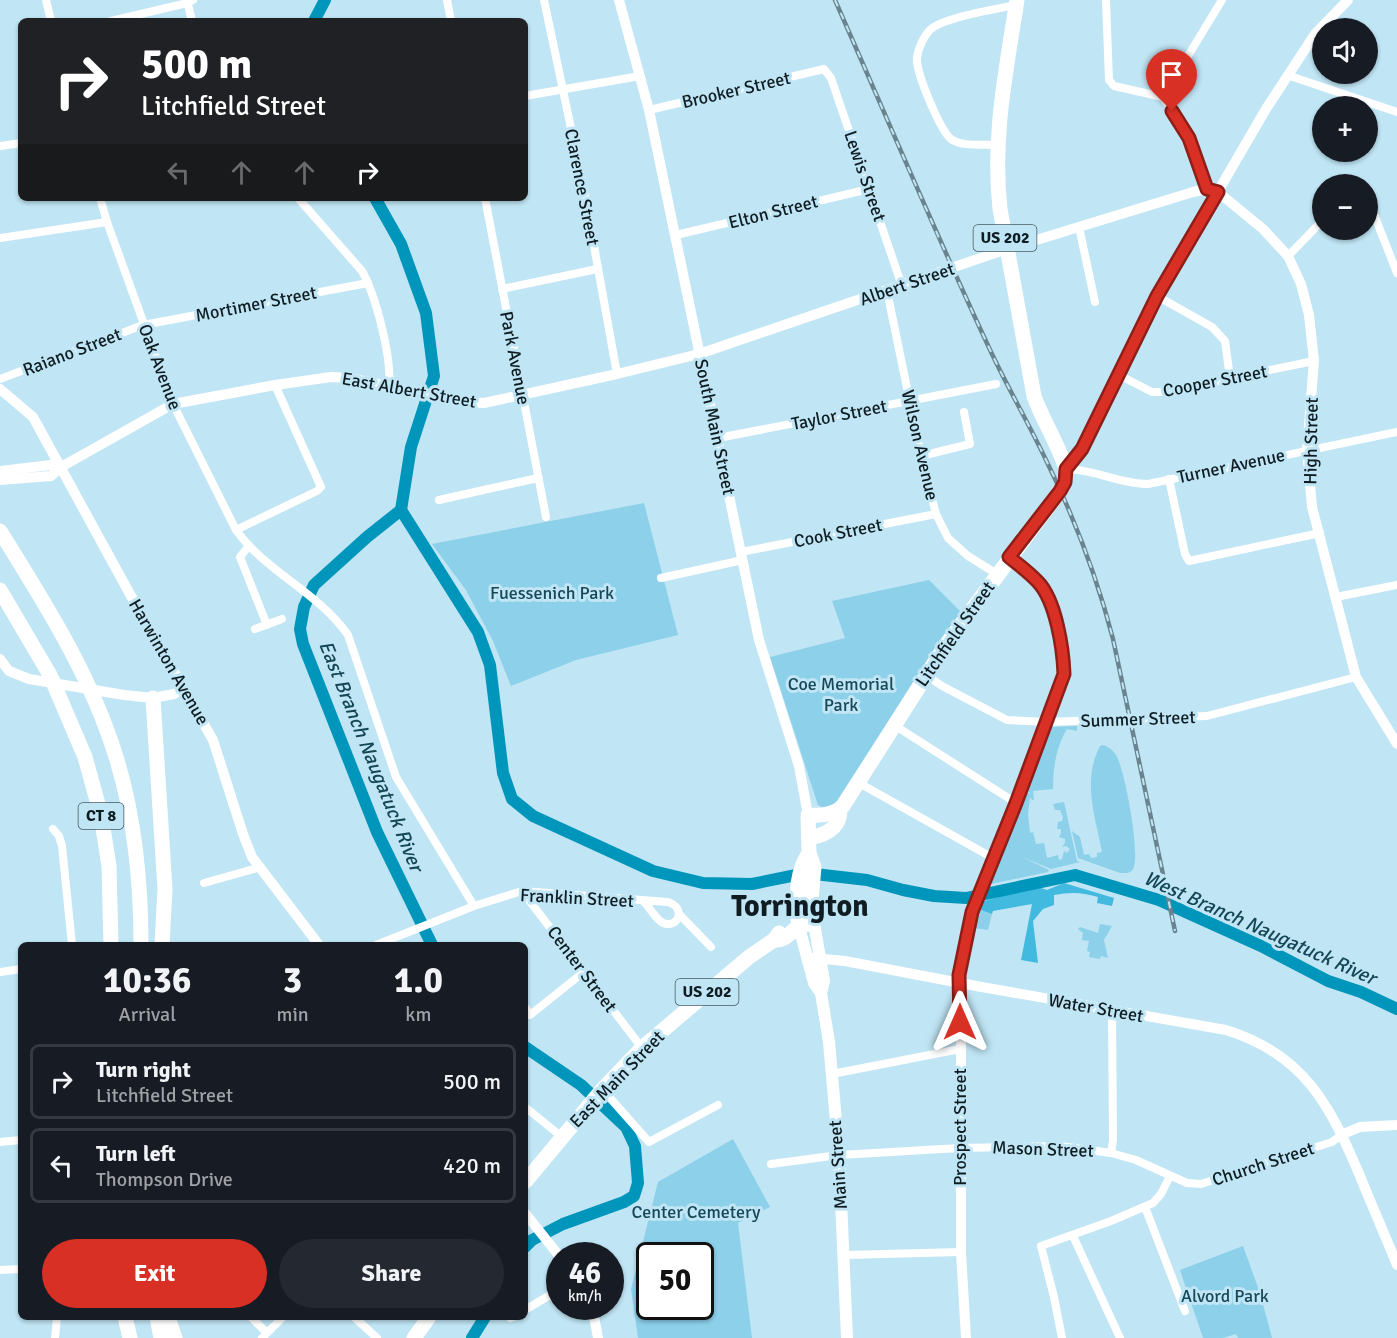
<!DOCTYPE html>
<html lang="en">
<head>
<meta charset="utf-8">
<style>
	:root { --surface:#171b24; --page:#242831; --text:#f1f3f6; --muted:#9ea1a6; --line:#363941; --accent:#d93025 }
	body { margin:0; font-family:Signika,sans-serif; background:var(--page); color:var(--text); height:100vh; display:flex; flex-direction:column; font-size:22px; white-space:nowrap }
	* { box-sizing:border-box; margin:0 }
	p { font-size:20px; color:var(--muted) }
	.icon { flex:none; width:33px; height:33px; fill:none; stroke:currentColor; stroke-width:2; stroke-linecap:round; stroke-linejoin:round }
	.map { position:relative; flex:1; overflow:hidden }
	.drawer { position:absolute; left:18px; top:942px; width:510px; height:378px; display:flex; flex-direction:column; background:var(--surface); border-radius:9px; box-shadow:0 2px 4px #0004 }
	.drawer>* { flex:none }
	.guide { position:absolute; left:18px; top:18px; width:510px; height:183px; border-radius:9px; box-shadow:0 2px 4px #0004; background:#202124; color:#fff; overflow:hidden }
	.tools { position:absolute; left:1312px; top:18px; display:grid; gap:12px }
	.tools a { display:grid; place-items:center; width:66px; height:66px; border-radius:50%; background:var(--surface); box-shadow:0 2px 4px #0004; font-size:30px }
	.speed { position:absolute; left:546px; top:1242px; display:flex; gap:12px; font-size:30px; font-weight:700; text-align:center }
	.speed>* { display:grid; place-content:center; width:78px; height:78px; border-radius:50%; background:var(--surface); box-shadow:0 2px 4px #0004; line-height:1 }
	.speed small { font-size:15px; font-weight:400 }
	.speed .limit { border:3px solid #111; border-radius:9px; background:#fff; color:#111 }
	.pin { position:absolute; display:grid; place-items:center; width:51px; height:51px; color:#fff; margin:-62px -26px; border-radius:50% 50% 50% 0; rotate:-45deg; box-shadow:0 0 6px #0007 }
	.pin .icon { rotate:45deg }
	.me { position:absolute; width:66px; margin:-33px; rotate:0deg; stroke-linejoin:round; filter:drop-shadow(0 0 4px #0008) }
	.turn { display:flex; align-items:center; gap:21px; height:126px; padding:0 24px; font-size:27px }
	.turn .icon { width:78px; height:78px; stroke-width:2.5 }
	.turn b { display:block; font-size:42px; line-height:51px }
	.lanes { display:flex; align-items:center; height:57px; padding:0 24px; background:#0003; justify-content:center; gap:30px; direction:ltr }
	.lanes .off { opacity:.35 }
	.eta { display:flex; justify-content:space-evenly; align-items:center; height:102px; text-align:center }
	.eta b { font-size:36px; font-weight:700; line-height:42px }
	.action { display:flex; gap:12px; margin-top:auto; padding:12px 24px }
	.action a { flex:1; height:69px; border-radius:36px; background:var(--accent); color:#fff; font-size:24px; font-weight:700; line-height:69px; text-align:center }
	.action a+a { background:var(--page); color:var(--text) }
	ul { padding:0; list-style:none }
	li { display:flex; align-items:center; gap:18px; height:75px; margin:0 12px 9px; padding:0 12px; border:3px solid var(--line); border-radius:9px }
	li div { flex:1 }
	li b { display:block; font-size:22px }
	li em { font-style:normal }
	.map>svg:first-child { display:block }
	.green { fill:#8cd0ea; fill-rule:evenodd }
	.forest { fill:#42b9df }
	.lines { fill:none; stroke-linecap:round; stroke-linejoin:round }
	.river { stroke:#0096bb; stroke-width:12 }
	.street { stroke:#fff; stroke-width:8 }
	.secondary { stroke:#fff; stroke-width:10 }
	.primary { stroke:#fff; stroke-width:12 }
	.highway { stroke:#fff; stroke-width:15 }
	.rail-casing { stroke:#6a848f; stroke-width:4.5 }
	.rail { stroke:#c0e5f4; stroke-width:2; stroke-dasharray:7; stroke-linecap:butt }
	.route-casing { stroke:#8d1f18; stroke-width:15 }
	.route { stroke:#d93025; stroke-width:10 }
	.labels { text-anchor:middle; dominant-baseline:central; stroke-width:6; stroke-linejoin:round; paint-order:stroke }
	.shield { fill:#c0e5f4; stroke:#445962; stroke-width:1.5 }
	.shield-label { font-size:16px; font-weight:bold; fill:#0f1d23 }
	.street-label { font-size:18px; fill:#0f1d23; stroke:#c0e5f4 }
	.park-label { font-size:18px; fill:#164858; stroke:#c0e5f4 }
	.water-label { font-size:20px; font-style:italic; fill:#144656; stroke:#c0e5f4 }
	.town-label { font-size:30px; font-weight:bold; fill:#0f1d23; stroke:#c0e5f4 }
</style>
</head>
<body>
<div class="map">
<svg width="1397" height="1338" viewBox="0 0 1397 1338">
	<rect width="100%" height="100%" fill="#c0e5f4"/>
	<!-- green -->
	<g class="green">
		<polygon points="644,503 678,635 576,660 511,686 493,641 466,590 432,544"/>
		<polygon points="929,580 961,612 834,805 824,808 818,805 770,657 845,638 832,601"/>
		<path d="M1077,726v5l-10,-2c-11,18 -14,39 -14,60l-20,2 1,9h-2l-2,-3 -2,17 2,19 3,-1 3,12 8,-1 3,15 11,-3 1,5 3,-1 2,-8 3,2 3,-4 -4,-3 -4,1 3,-4v-4l-6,-2 2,-4v-4h-4l1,-7 4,-1 1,-4 -3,-7h-5l-2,-6 11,-2 13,59 3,1 -29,7 -31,-13 29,14 -1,2 -57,12 36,-92 4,3 -4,-6 24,-62z"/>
		<path d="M1103,745c6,2 11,6 14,12 8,15 24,99 16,112 -3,5 -8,4 -13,4l-42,-15 -6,-27 8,6 4,18 5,-1 2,4 6,-1v-4l5,-1c-7,-37 -20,-71 -2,-106z"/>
		<polygon points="981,910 992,914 988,930 974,928"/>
		<polygon points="1100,924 1112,926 1104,940 1108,958 1101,956 1100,959 1089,957 1090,952 1087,951 1089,941 1082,940 1083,933 1078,929 1080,927 1098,933"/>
		<path d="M733,1139l37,68 -32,16 14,115h-114l-7,-49 27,-107zM650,1256h50v50h-50z"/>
		<polygon points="1243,1246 1260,1293 1272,1338 1238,1338 1236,1334 1223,1338 1203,1338 1180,1270"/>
	</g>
	<!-- forest -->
	<path class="forest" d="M1064,883l50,15 -2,8 -15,-3 1,-6c-17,-5 -28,-5 -44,-2v10l-11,4 -10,12 5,42 -17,-3 11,-56 -39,7 -1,3 -11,-4 3,-9 51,-15 12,4z"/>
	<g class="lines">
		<!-- river -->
		<g class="river">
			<polyline points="314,21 325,0"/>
			<polyline points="375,198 401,244 426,313 434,376 411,447 401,510"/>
			<polyline points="401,510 478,632 490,665 503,773 512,799 533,816 653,871 703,883 752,884 806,873 867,880 903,890 934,896 966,898 1075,875 1159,900 1261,946 1328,981 1361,992 1397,1009"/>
			<polyline points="401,510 367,537 314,585 304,607 300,629 303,644 377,832 432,945"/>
			<polyline points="525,1047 581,1085 626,1127 635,1146 638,1183 634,1196 624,1202 563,1224 532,1240 525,1247"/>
			<polyline points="472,1338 485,1317"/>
		</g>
		<!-- street -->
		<g class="street">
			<polyline points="46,0 51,21"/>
			<polyline points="187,0 192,21"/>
			<polyline points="447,0 451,21"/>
			<polyline points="544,0 584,190 617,374"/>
			<polyline points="1106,0 1109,80 1114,86 1163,97 1222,0"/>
			<polyline points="111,21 187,3 193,0"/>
			<polyline points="1287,75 1397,112"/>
			<polyline points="525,96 640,76"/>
			<polyline points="1163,97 1189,138 1207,189"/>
			<polyline points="649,110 824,69 831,78 902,286"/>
			<path d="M997,145c-14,-1 -35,2 -46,-6 -11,-9 -35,-66 -34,-81 1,-9 7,-23 14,-29 15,-12 65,-20 85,-24"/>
			<polyline points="0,146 21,143"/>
			<path d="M100,198l7,24 66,182 63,126c30,42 82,62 112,105l48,142 78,129"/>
			<path d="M298,198l64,73c14,25 30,87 27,115"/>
			<polyline points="485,198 546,517"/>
			<polyline points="1368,199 1397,273"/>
			<polyline points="1079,227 1095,302"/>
			<polyline points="676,235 869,189"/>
			<polyline points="0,238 107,222"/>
			<polyline points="1288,256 1323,220"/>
			<polyline points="502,289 597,269"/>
			<polyline points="887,291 921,456 936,514 948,538 968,556 997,574"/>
			<polyline points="1157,296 1212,327 1225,341 1230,378"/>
			<polyline points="1119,375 1152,392 1163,392 1314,361"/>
			<polyline points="0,379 143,325 368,283"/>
			<polyline points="718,438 996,384"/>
			<polyline points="921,456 970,444 964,412"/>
			<path d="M1066,469c28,0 53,15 82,15l249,-52"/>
			<polyline points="1169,479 1185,554 1189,561 1320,533"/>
			<polyline points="439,500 538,478"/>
			<polyline points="236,530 317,491 321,487 275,385"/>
			<polyline points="248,547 240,557 267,625"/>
			<polyline points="741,552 936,514"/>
			<polyline points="661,578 743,560"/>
			<polyline points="1336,597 1397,585"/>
			<polyline points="255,629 282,619"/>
			<polyline points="926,675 942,686 1007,720 1047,722 1207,716 1356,677"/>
			<polyline points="894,725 1016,803"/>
			<polyline points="859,783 993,858"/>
			<polyline points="53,829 59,836 62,846 72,945"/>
			<polyline points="204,883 261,867"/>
			<polyline points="522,891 642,1048"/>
			<polyline points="679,914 711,947"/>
			<path d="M376,945l98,-39 48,-15 146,11c19,6 10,27 -5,21 -8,-4 -13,-16 -20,-22"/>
			<polyline points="0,972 21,969"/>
			<polyline points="525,1007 530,1015 585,971"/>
			<polyline points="832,1074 960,1049"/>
			<polyline points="603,1090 649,1142 718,1105"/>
			<polyline points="525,1107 562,1137"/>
			<polyline points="0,1142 21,1140"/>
			<polyline points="1111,1153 1113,1140 1112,1010"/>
			<polyline points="771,1164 839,1155 960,1148 1060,1146 1111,1153 1136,1160 1187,1183 1201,1184 1332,1142 1343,1134"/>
			<polyline points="1145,1207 1185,1311"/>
			<polyline points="1073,1236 1120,1338"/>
			<polyline points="844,1255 961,1252"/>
			<polyline points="0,1270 21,1269"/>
			<polyline points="525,1310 560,1289"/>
			<polyline points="251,1317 267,1333"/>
			<polyline points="354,1317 377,1338"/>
			<polyline points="510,1318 513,1317"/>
			<polyline points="55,1338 57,1317"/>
			<polyline points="262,1338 283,1317"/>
			<polyline points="1062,1338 1054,1297 1041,1246 1111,1221 1153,1203 1161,1194 1170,1176"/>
		</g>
		<!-- secondary -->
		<g class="secondary">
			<polyline points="619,0 649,110 759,640 799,766 808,815"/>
			<polyline points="0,389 33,417 137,607 213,740 243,834 252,857 319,945"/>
			<polyline points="1066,469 1075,460 1085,442 1157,296 1266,109 1315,34 1348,0"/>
			<polyline points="0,471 51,465 61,467"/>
			<polyline points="0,480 51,476 61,467 173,404 275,385 331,377 349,378 464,402 484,403 617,374 699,354 1007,249 1193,192 1207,189 1218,192 1263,229 1288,256 1301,284 1309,315 1314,361 1307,450 1312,507 1356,677 1397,744"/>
			<polyline points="0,659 9,671 29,679 124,695 153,698 174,694 184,688"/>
			<path d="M813,958l32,3 131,25 250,44c78,24 104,75 134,146 12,30 25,59 37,89"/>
			<polyline points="1343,1134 1360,1127 1397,1125"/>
			<polyline points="525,1213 560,1257"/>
			<polyline points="592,1306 598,1338"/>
			<path d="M966,1338l-5,-86v-252c-6,-70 30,-133 55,-197 17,-43 33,-86 48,-130 -1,-25 -8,-72 -26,-91 -8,-9 -19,-17 -29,-25"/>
		</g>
		<!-- primary -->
		<g class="primary">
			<polyline points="814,923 824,981 821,993"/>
			<polyline points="799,927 814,983 821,993 829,1042 839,1155 847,1338"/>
		</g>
		<!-- highway -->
		<g class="highway">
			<path d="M0,531c44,71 91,144 116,226 19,61 25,124 25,188"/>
			<polyline points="0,590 50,675 85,757 101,815 109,866 111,945"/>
			<polyline points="153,698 165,889 162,945"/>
			<path d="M809,838c17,-3 31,-10 31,-28"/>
			<path d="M799,927c-3,-22 -4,-54 10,-74"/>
			<path d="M774,940c10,1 14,-5 21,-11 4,-4 13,-5 19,-6l-3,-23 3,-33 -5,-14 -1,-38c13,1 26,0 35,-9l102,-160 115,-155c3,-6 6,-12 6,-19 0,-13 -26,-57 -32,-76l-34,-187c-8,-72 6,-137 17,-209"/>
			<polyline points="525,1182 601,1091 642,1048 749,957 774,940 779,933"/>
			<polyline points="125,1317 130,1338"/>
			<polyline points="157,1317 161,1338"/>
			<polyline points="168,1317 175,1338"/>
			<polyline points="414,1338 429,1317"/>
		</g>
		<defs>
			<path id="rail" d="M835,0c52,118 102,237 157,354 17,36 37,70 54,106 28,57 51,117 67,179l62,292"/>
		</defs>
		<!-- rail casing -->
		<use href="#rail" class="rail-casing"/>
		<!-- rail -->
		<use href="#rail" class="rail"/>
	</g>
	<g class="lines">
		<defs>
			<path id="route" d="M960,1022l-1,-47 13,-63 44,-109 48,-129c-1,-26 -8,-73 -26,-92 -8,-9 -19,-17 -29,-25l51,-66 5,-9 1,-13 16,-20 75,-153 61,-104 -11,-3 -18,-51 -17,-27"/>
		</defs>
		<!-- route casing -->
		<use href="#route" class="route-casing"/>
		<!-- route -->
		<use href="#route" class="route"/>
	</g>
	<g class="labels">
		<!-- shield labels -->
		<g class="shield">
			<rect x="973.5" y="225" width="63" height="26" rx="4.5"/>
			<rect x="78.5" y="803" width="45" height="26" rx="4.5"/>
			<rect x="675.5" y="979" width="63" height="26" rx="4.5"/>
		</g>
		<g class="shield-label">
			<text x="1005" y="238">US 202</text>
			<text x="101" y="816">CT 8</text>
			<text x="707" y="992">US 202</text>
		</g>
		<!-- street labels -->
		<g class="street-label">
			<text transform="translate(736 90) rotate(-13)">Brooker Street</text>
			<text transform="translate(865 176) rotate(71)">Lewis Street</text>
			<text transform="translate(582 187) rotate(79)">Clarence Street</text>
			<text transform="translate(773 212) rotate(-14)">Elton Street</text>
			<text transform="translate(907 284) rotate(-19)">Albert Street</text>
			<text transform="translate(256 304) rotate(-11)">Mortimer Street</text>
			<text transform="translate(72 352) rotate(-21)">Raiano Street</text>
			<text transform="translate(515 358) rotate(79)">Park Avenue</text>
			<text transform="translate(160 367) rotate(69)">Oak Avenue</text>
			<text transform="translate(1215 381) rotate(-11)">Cooper Street</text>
			<text transform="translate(409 390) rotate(10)">East Albert Street</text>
			<text transform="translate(839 415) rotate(-11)">Taylor Street</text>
			<text transform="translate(715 427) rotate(78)">South Main Street</text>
			<text transform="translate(1311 441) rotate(-89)">High Street</text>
			<text transform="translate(920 445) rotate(77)">Wilson Avenue</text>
			<text transform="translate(1231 466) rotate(-12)">Turner Avenue</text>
			<text transform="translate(838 533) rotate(-11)">Cook Street</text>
			<text transform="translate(955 634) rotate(-55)">Litchfield Street</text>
			<text transform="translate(169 662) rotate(60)">Harwinton Avenue</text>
			<text transform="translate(1138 719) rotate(-2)">Summer Street</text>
			<text transform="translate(577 898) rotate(3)">Franklin Street</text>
			<text transform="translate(582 969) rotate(53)">Center Street</text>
			<text transform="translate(1096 1008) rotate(10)">Water Street</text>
			<text transform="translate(617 1079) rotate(-46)">East Main Street</text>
			<text transform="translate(960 1127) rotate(-90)">Prospect Street</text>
			<text transform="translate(1043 1149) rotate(2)">Mason Street</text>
			<text transform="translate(1263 1164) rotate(-18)">Church Street</text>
			<text transform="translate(838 1165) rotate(-94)">Main Street</text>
		</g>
		<!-- park labels -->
		<g class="park-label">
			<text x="552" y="593">Fuessenich Park</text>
			<text x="841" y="684">Coe Memorial<tspan x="841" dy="21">Park</tspan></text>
			<text x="696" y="1212">Center Cemetery</text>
			<text x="1225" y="1296">Alvord Park</text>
		</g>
		<!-- water labels -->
		<g class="water-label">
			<text transform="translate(371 756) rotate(68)">East Branch Naugatuck River</text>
			<text transform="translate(1260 928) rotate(24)">West Branch Naugatuck River</text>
		</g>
		<!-- town labels -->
		<g class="town-label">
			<text x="800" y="906">Torrington</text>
		</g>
	</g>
</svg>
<div class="tools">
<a><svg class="icon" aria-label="sound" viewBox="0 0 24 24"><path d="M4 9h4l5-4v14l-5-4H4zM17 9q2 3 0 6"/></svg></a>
<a>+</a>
<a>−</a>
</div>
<div class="speed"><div>46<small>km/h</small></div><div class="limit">50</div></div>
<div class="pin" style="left:1172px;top:111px;background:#d93025"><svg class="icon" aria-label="arrive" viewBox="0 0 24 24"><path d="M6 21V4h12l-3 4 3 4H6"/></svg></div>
<svg class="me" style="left:960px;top:1022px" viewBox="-20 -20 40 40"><path d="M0-17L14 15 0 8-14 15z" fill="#d93025" stroke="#fff" stroke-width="4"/></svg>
<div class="guide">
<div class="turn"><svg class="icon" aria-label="right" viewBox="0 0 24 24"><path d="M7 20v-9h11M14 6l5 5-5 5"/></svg><div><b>500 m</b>Litchfield Street</div></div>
<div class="lanes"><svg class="icon off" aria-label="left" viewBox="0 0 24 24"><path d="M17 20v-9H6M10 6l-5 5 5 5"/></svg><svg class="icon off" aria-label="ahead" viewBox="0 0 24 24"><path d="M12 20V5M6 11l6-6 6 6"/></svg><svg class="icon off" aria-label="ahead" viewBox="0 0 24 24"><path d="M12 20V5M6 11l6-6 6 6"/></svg><svg class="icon" aria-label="right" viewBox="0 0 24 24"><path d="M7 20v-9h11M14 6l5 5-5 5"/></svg></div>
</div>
<section class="drawer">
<div class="eta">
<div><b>10:36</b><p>Arrival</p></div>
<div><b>3</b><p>min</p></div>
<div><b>1.0</b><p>km</p></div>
</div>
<ul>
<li><svg class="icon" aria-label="right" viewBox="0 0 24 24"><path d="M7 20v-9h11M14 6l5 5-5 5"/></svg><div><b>Turn right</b><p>Litchfield Street</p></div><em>500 m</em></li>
<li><svg class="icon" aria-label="left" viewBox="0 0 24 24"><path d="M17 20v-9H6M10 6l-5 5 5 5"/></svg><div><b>Turn left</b><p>Thompson Drive</p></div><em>420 m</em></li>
</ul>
<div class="action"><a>Exit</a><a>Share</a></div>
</section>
</div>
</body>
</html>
